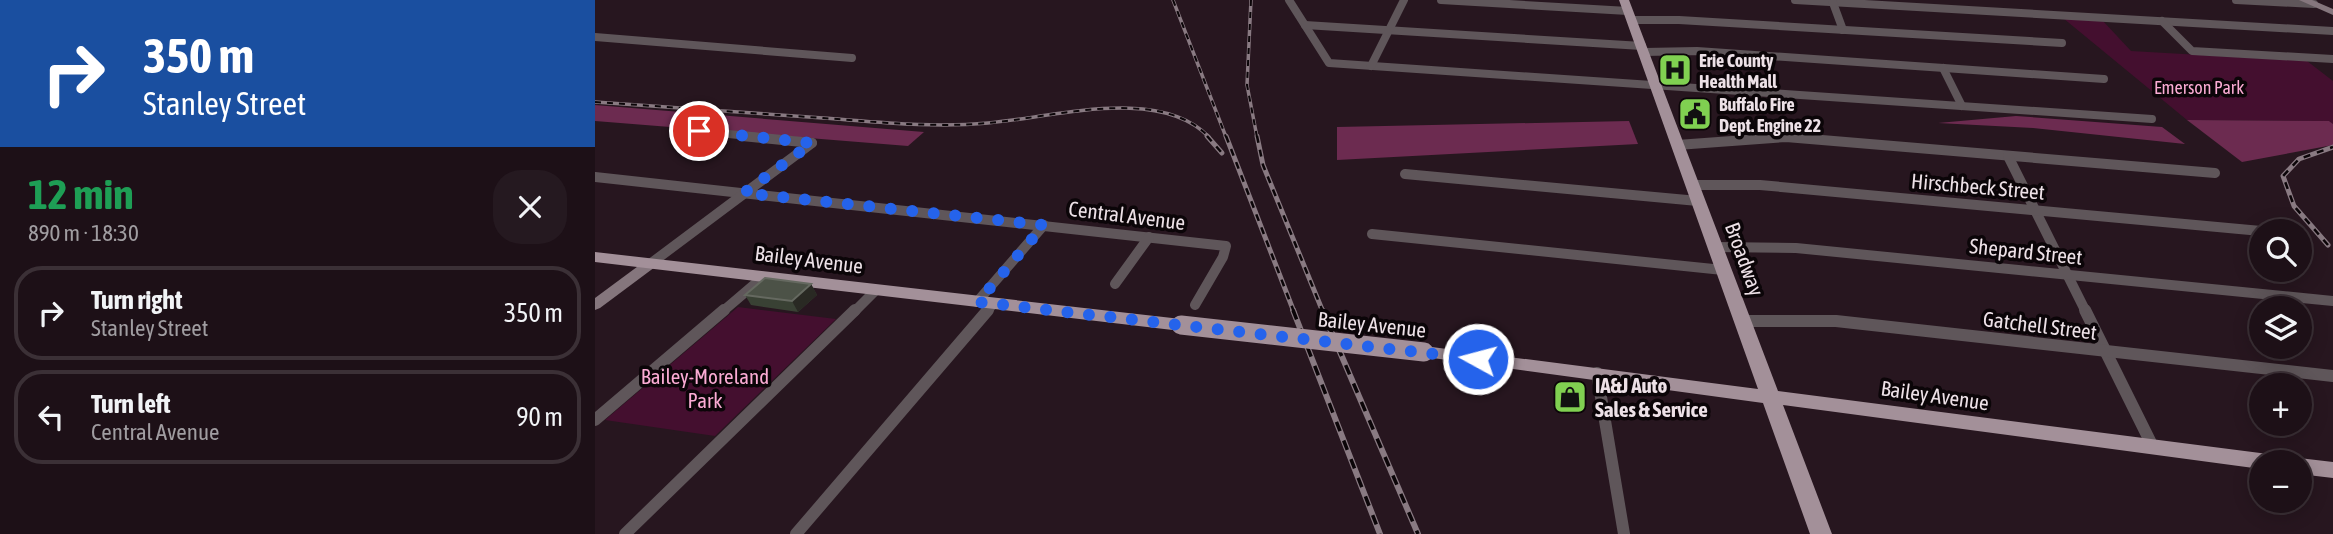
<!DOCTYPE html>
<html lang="en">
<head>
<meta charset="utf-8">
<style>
	:root { --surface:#1d1017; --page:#251920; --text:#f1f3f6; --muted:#a09da1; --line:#3b3036 }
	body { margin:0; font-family:"Asap Condensed",sans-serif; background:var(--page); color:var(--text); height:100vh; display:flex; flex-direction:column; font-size:26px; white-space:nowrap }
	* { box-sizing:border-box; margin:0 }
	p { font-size:23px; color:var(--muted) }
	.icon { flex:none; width:38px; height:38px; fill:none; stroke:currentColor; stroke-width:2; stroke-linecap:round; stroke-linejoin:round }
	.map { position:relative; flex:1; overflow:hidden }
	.panel { display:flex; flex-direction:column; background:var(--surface); width:595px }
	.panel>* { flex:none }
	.top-card { background:#1a4fa0; color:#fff; overflow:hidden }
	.buttons { position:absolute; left:1654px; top:219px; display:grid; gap:14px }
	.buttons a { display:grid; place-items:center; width:63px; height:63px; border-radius:50%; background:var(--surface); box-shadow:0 4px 18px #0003,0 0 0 2px var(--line); font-size:35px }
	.pin { position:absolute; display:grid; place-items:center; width:60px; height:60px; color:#fff; margin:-30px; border:4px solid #fff; border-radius:50%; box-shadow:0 2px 7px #0007 }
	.me { position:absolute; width:77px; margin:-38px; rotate:277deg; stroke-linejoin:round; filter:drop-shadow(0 0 5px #0008) }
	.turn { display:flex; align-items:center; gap:24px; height:147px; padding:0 28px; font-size:32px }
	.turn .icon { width:91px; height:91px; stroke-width:2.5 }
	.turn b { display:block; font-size:49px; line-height:60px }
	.round { display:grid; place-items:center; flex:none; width:74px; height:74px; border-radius:28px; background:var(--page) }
	.summary { display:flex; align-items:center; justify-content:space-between; height:119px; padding:0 28px }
	h1 { font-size:42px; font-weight:700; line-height:52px; color:#1e9e55 }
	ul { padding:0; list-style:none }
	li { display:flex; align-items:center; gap:21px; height:94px; margin:0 14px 10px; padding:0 14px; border:4px solid var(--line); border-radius:28px }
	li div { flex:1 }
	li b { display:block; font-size:26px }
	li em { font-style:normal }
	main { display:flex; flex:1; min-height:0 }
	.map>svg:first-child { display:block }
	.green { fill:#440f2f }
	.forest { fill:#6c2b50 }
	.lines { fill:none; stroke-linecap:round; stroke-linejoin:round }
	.street-far2 { stroke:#5f565a; stroke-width:8 }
	.street-far1 { stroke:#5f565a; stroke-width:10 }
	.street { stroke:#5f565a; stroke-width:12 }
	.secondary { fill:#85767d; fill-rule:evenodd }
	.primary { fill:#a39099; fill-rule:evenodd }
	.rail-far2-casing { stroke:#897a82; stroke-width:3.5 }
	.rail-far1-casing { stroke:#897a82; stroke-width:5 }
	.rail-casing { stroke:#897a82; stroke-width:6 }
	.rail-far2 { stroke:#0b0508; stroke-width:2; stroke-dasharray:6; stroke-linecap:butt }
	.rail-far1 { stroke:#0b0508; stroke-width:2.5; stroke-dasharray:7; stroke-linecap:butt }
	.rail { stroke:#0b0508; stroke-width:3.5; stroke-dasharray:10; stroke-linecap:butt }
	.primary-bridge { stroke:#a39099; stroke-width:19 }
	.wall { fill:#394134 }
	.shaded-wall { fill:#292923 }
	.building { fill:#4c5247; stroke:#656960; stroke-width:2 }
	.route { stroke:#2563eb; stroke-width:12; stroke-dasharray:0 21.6 }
	.labels { text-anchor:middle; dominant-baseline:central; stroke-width:7; stroke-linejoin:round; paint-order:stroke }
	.far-poi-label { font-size:18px; font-weight:bold; fill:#ede1e7; stroke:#0b0508; text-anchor:start }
	.far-park-label { font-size:18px; fill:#fbabd4; stroke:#0b0508 }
	.street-label { font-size:21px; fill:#ede1e7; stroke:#0b0508 }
	.park-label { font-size:21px; fill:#fbabd4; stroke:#0b0508 }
	.poi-label { font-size:21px; font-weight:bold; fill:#ede1e7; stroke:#0b0508; text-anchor:start }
</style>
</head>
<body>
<main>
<section class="panel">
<div class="top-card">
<div class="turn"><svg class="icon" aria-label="right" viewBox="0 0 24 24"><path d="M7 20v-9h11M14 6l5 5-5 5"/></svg><div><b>350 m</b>Stanley Street</div></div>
</div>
<div class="summary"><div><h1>12 min</h1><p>890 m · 18:30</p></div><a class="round"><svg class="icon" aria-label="close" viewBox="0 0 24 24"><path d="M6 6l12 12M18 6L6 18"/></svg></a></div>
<ul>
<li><svg class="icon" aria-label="right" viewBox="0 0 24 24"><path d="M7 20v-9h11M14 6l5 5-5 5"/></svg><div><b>Turn right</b><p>Stanley Street</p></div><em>350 m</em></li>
<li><svg class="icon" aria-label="left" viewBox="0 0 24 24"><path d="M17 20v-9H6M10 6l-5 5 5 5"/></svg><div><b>Turn left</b><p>Central Avenue</p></div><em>90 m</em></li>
</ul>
</section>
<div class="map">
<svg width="1738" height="534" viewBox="0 0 1738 534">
	<rect width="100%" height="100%" fill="#27161f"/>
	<!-- green -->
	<g class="green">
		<polygon points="1468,18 1508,21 1536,51 1712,61 1738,81 1738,124 1734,121 1592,120"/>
		<polygon points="143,307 241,319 120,436 10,420"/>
	</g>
	<!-- forest -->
	<g class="forest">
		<polygon points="0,105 329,132 313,146 0,121"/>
		<polygon points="1421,116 1567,127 1590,144 1438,128 1343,123"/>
		<polygon points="1592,120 1734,121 1738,124 1738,145 1647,162"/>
		<polygon points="1034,121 1043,144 742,160 742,127"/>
	</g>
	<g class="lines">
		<!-- street-far2 -->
		<g class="street-far2">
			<polyline points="694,0 734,63 1557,119"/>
			<polyline points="846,0 1033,11"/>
			<polyline points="1200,0 1738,31"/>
			<polyline points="1237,0 1248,30"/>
			<polyline points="1641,0 1719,4"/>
			<polyline points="1036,20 1084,20 1467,43"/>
			<polyline points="1567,21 1597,51 1738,59"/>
			<polyline points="710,25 1047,46"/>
			<polyline points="0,37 257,58"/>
			<polyline points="1049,52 1102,51 1509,79"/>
			<polyline points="776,66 809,0"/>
			<polyline points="1348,68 1367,106"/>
			<polyline points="104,131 163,137"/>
			<polyline points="1187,137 1194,137"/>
		</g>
		<!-- street-far1 -->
		<g class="street-far1">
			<polyline points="147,136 217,143"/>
			<polyline points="1082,145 1191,137 1620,173"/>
			<polyline points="1413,156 1491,312"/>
			<polyline points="810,174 1103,201"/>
			<polyline points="0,177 631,246 628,257 600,305"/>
			<polyline points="1097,185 1165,185 1666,231"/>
			<polyline points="777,234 1128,270"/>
			<polyline points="1119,247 1201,248 1738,301"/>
			<polyline points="55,264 217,143"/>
			<polyline points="520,284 554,237"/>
			<polyline points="382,302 449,225"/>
			<polyline points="127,312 168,277"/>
			<polyline points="259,312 281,290"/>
			<polyline points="391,312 399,303"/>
		</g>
		<!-- street -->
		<g class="street">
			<polyline points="1490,310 1558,447"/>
			<polyline points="1147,321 1241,321 1738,376"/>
			<polyline points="1002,373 1029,534"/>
			<polyline points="0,420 129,310"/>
			<polyline points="30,534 260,310"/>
			<polyline points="201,534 393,310"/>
		</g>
		<!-- secondary -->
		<g class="secondary">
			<polygon points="1704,0 1717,0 1738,9 1738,15"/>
			<polygon points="55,260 60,261 62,264 60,267 5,308 0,310 0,298 50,261"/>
		</g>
		<!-- primary -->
		<g class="primary">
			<polygon points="1024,0 1034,0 1183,391 1673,454 1680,457 1683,462 1666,462 1666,469 1188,405 1237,534 1215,534 1168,403 823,356 820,352 823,348 829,346 1163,389"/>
			<polygon points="0,252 586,319 594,325 586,331 0,262"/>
			<polygon points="1704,458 1738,462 1738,478 1704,474 1704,462 1696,462"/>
		</g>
		<defs>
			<g id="rail-far2">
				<polyline points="578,0 631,137"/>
				<polyline points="656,0 652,85 662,137"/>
				<path d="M0,102c76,5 152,11 228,16 55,4 110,10 165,5 63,-5 171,-38 221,14"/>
			</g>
			<g id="rail-far1">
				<polyline points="612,136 627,153"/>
				<polyline points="631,136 699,312"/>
				<polyline points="662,136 668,165 728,312"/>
				<polyline points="1733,245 1699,206 1688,176 1704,159 1738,147"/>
			</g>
			<g id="rail">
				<polyline points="698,310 785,534"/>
				<polyline points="727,310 823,534"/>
			</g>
		</defs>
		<!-- rail-far2 casing -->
		<use href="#rail-far2" class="rail-far2-casing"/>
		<!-- rail-far1 casing -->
		<use href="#rail-far1" class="rail-far1-casing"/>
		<!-- rail casing -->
		<use href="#rail" class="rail-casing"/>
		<!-- rail-far2 -->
		<use href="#rail-far2" class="rail-far2"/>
		<!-- rail-far1 -->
		<use href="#rail-far1" class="rail-far1"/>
		<!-- rail -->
		<use href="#rail" class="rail"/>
		<!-- primary-bridge -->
		<polyline class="primary-bridge" points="586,325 829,352"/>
	</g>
	<!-- wall -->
	<polygon class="wall" points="216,284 222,295 203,312 156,305 150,295"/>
	<!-- shaded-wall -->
	<polygon class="shaded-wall" points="216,284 222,295 203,312 197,301"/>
	<!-- building -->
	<polygon class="building" points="170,278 216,284 197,301 150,295"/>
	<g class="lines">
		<!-- route -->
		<polyline class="route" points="104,131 217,143 149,193 449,225 383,302 883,359"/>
	</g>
	<!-- icons -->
	<defs>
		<symbol id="hospital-square" viewBox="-11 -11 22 22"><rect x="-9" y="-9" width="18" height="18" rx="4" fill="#80d051" stroke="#0b0508"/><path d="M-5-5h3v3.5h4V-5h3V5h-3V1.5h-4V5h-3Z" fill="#111"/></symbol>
		<symbol id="civic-square" viewBox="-11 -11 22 22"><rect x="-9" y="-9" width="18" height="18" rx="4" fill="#80d051" stroke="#0b0508"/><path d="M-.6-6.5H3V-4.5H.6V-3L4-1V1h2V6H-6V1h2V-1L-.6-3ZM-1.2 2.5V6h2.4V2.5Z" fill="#111"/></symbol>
		<symbol id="shop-square" viewBox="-11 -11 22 22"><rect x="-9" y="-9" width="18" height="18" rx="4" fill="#80d051" stroke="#0b0508"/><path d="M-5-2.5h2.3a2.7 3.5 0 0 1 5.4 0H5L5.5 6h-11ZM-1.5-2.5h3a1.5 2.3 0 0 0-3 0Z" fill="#111"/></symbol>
	</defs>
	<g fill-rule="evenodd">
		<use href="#hospital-square" x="1061" y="51" width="38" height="38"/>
		<use href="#civic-square" x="1081" y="95" width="38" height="38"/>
		<use href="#shop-square" x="956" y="378" width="38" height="38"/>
	</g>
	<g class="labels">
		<!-- far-poi labels -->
		<g class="far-poi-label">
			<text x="1104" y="60">Erie County<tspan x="1104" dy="21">Health Mall</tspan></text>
			<text x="1124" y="104">Buffalo Fire<tspan x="1124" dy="21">Dept. Engine 22</tspan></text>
		</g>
		<!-- far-park labels -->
		<g class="far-park-label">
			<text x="1604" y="87">Emerson Park</text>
		</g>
		<!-- street labels -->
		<g class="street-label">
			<text transform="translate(1383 186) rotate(5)">Hirschbeck Street</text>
			<text transform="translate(532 215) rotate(7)">Central Avenue</text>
			<text transform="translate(1431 251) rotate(6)">Shepard Street</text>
			<text transform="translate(214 259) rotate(7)">Bailey Avenue</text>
			<text transform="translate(1150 259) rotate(70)">Broadway</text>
			<text transform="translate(777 324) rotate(6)">Bailey Avenue</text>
			<text transform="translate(1445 325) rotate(7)">Gatchell Street</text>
			<text transform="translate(1340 395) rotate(8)">Bailey Avenue</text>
		</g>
		<!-- park labels -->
		<g class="park-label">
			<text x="110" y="376">Bailey-Moreland<tspan x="110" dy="24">Park</tspan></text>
		</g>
		<!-- poi labels -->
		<g class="poi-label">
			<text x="1000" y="385">IA&amp;J Auto<tspan x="1000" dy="24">Sales &amp; Service</tspan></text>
		</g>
	</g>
</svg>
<div class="buttons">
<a><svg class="icon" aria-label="search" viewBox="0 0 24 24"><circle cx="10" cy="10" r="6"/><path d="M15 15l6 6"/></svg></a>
<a><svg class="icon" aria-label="layers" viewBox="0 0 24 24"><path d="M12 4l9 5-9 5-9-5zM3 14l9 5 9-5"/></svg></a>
<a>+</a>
<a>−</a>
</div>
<div class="pin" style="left:104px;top:131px;background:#d93025"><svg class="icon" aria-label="arrive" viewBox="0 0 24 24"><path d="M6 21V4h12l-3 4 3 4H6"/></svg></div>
<svg class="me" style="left:883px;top:359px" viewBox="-20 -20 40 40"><circle r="17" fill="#2563eb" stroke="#fff" stroke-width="3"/><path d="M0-11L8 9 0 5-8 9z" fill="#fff"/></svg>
</div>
</main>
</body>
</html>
